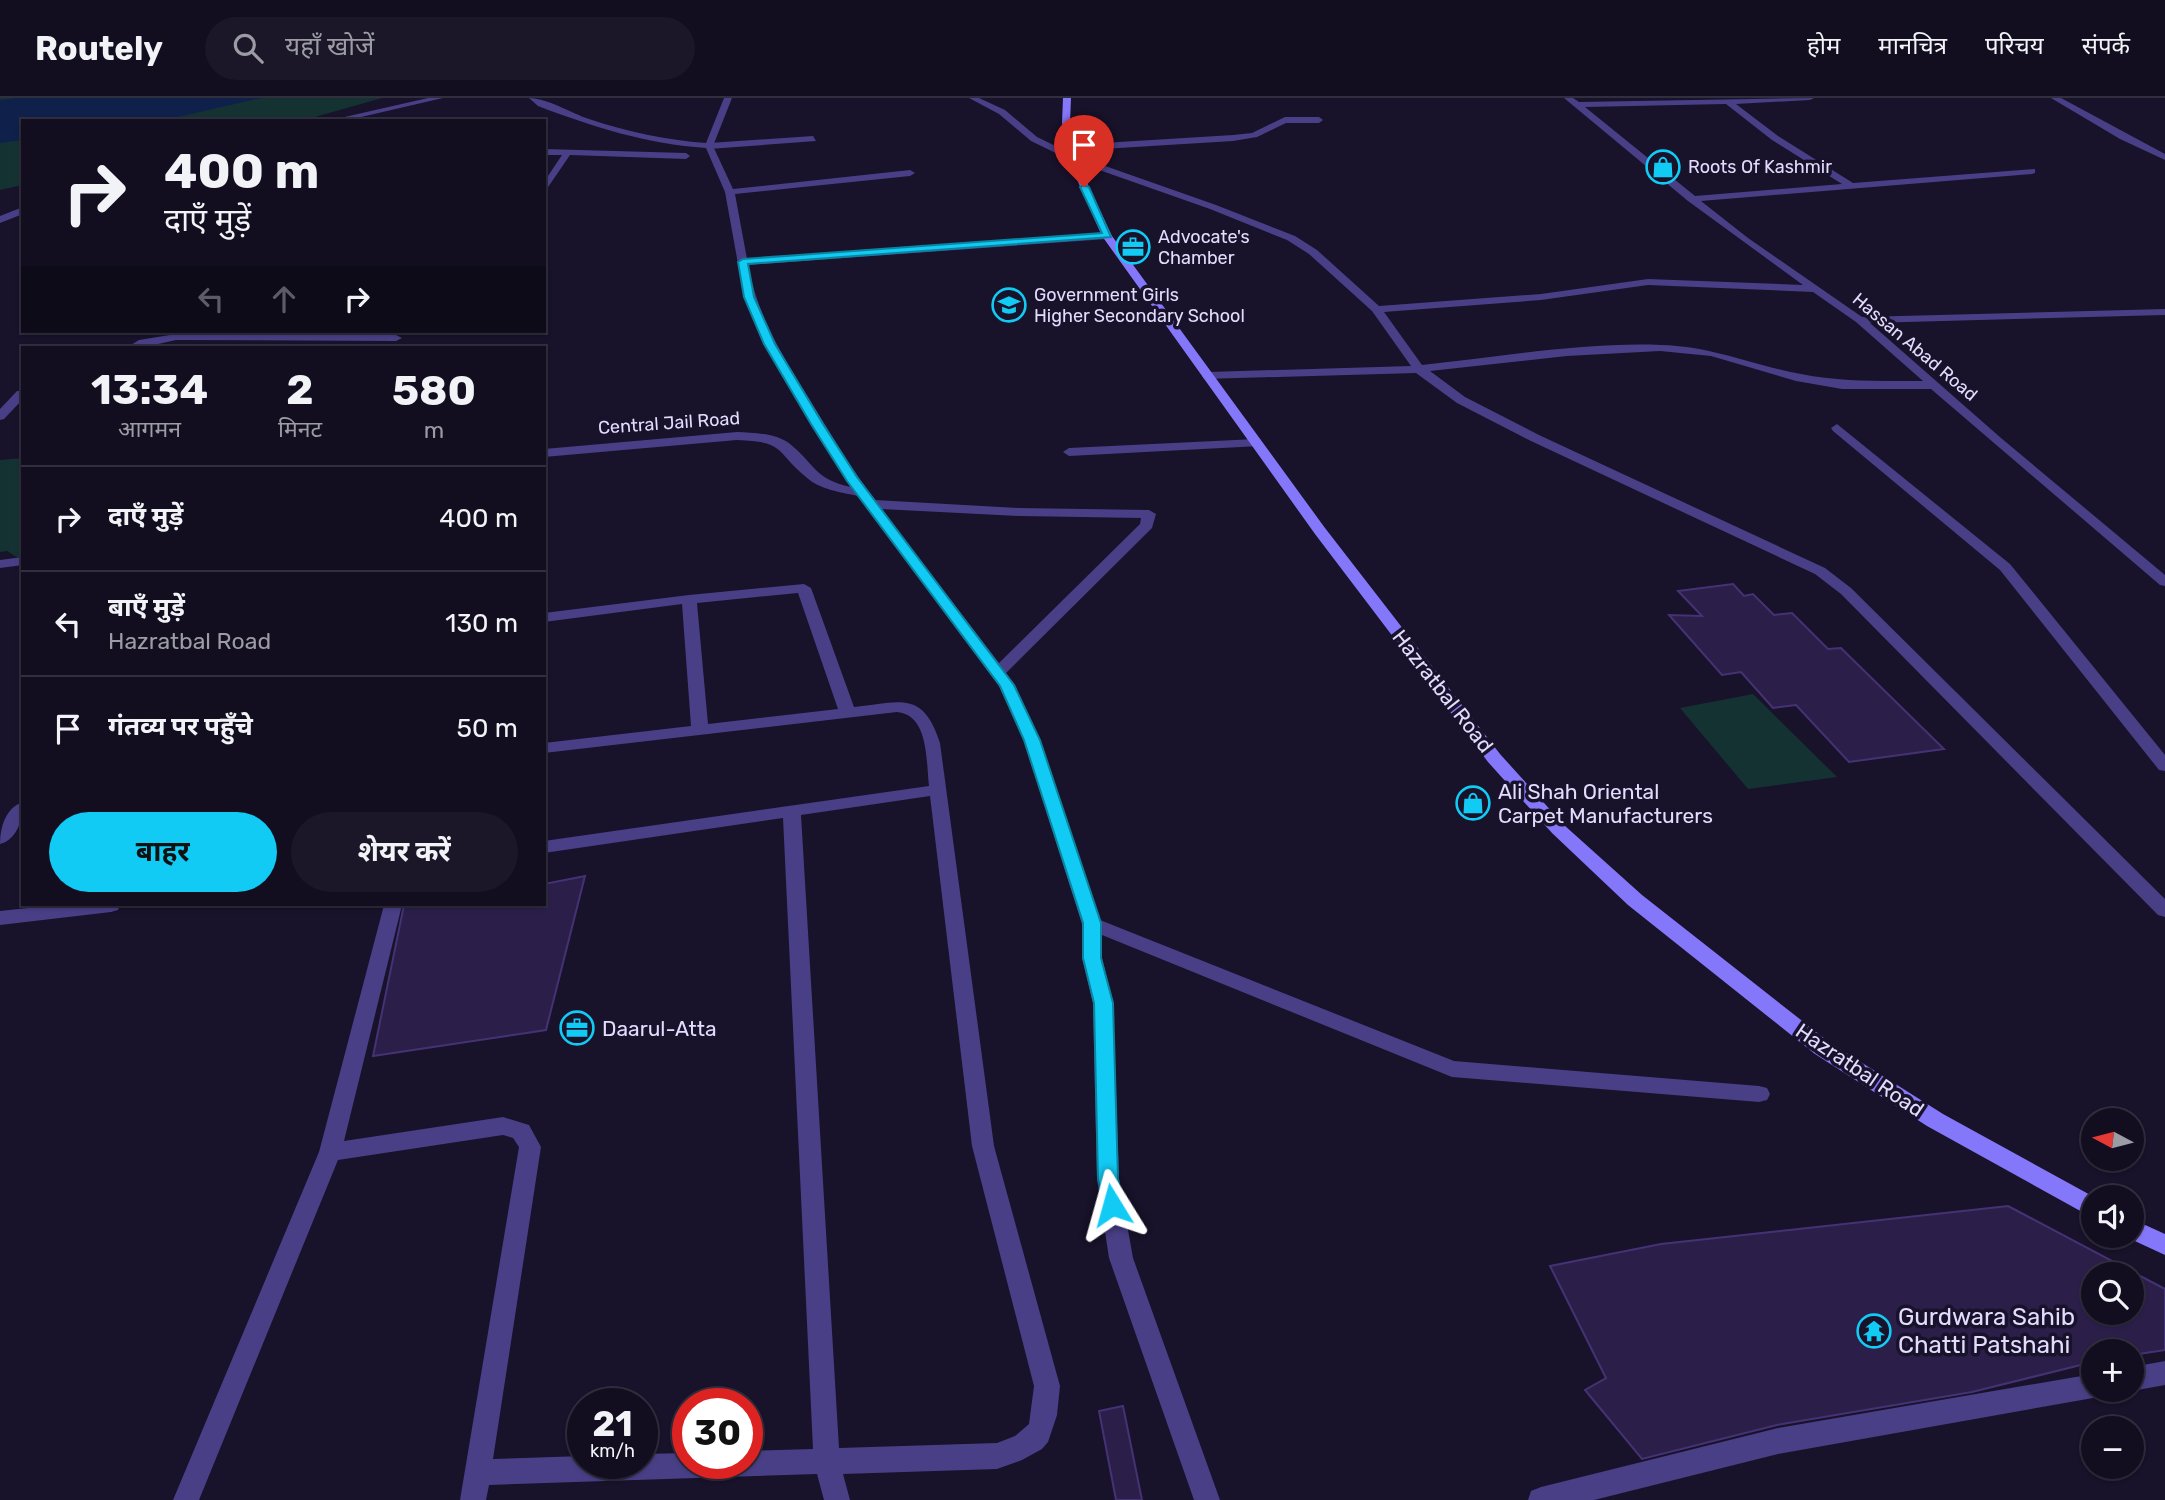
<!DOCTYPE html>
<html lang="hi">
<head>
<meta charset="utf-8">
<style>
	:root { --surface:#120e20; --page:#1b1729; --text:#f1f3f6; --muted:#9c9ca5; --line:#312e3e; --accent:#11cbf5 }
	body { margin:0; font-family:Rubik,"Noto Sans Devanagari",sans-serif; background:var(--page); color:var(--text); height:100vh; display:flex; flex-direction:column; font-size:26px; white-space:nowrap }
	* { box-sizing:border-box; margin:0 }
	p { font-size:23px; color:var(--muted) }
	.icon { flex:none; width:38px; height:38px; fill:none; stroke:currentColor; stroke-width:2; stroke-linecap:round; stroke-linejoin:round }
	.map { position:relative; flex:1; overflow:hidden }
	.drawer { position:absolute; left:21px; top:248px; width:525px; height:560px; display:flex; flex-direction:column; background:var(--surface); border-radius:0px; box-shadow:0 2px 5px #0004,0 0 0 2px var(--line) }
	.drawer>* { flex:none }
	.hud { position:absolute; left:21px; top:21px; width:525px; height:214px; border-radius:0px; box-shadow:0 2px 5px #0004,0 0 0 2px var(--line); background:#120e20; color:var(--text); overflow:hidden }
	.needle { width:46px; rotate:277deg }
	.controls { position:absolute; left:2081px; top:1010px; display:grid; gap:14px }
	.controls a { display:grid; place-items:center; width:63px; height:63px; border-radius:50%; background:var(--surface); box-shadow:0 2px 5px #0004,0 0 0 2px var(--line); font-size:35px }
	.speed { position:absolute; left:567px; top:1290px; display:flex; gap:14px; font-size:35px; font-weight:700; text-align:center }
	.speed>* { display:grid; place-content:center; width:91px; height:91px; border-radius:50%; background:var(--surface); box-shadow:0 2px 5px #0004,0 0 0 2px var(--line); line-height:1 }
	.speed small { font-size:18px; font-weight:400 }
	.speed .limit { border:10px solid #d22; background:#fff; color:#111 }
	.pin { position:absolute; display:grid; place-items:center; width:60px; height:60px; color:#fff; margin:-72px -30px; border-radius:50% 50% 50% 0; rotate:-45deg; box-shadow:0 0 7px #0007 }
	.pin .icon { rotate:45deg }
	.me { position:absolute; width:77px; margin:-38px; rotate:352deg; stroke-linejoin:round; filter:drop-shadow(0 0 5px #0008) }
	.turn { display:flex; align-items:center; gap:24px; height:147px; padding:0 28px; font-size:32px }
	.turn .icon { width:91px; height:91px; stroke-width:2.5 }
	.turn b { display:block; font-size:49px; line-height:60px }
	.lanes { display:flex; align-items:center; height:66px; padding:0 28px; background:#0003; justify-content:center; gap:35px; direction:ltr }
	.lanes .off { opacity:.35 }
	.eta { display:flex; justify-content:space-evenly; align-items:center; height:119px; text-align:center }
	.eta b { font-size:42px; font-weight:700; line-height:49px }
	.primary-button { display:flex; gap:14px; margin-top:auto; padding:14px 28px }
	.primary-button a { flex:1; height:80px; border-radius:42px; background:var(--accent); color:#111; font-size:28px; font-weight:700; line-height:80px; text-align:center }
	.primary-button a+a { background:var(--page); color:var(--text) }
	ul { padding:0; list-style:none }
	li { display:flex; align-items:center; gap:21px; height:105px; padding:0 28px; border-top:2px solid var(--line) }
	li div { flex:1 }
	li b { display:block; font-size:26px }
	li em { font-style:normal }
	header { display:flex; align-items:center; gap:42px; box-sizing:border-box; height:98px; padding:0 35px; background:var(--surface); border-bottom:2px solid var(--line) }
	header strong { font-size:33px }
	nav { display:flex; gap:38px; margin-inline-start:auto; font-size:24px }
	.search { width:490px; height:63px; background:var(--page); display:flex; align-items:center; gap:18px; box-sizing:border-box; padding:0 24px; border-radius:38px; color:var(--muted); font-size:26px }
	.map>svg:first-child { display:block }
	.green { fill:#153233 }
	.water { fill:#0f214b }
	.building { fill:#2b1f4a; stroke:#453275; stroke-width:2; fill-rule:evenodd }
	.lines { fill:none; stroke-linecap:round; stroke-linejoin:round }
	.service { fill:#483f86; fill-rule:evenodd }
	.minor { fill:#483f86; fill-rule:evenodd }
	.tertiary { fill:#483f86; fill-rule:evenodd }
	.secondary { fill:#8577f9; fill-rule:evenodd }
	.route { fill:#11cbf5; stroke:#0b849f; stroke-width:2 }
	.labels { text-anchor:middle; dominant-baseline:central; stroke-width:7; stroke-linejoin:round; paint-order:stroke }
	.far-poi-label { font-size:18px; fill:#e3dcfe; stroke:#18122a; text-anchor:start }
	.far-street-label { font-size:18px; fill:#e3dcfe; stroke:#18122a }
	.street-label { font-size:21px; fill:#e3dcfe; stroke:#18122a }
	.poi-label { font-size:21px; fill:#e3dcfe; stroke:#18122a; text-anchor:start }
	.near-poi-label { font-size:24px; fill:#e3dcfe; stroke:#18122a; text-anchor:start }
</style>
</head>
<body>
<header>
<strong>Routely</strong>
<div class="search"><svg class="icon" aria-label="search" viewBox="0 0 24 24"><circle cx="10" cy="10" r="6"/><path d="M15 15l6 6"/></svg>यहाँ खोजें</div>
<nav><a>होम</a><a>मानचित्र</a><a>परिचय</a><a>संपर्क</a></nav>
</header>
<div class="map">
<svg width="2165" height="1402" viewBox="0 0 2165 1402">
	<rect width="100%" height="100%" fill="#18122a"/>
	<!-- green -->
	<g class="green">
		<polygon points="0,0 382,0 301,23 23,23 23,87 0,92"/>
		<polygon points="23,360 23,459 18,460 7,453 0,454 0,362"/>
		<polygon points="1753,596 1837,679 1748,691 1680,610"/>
	</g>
	<!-- water -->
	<polygon class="water" points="16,0 262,0 160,23 23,23 23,42 0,45 0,2"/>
	<!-- building -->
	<g class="building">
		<polygon points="1733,486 1744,498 1753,496 1774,517 1792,515 1828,551 1841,550 1944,651 1849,664 1796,607 1773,610 1741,574 1722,577 1669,517 1702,518 1678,493"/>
		<polygon points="585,778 546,932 373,958 404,807 544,807 544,786"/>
		<path d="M2008,1108l157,83v61l-33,5v-4h-39v11l-121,30 -195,33 -135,34 -57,-69 21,-12 -56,-112 111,-22zM2093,1176h39v38h-39z"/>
		<polygon points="1123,1308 1142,1402 1116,1402 1099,1313"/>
	</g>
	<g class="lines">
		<!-- service -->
		<polygon class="service" points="813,38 816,43 709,51 705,48 709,45"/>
		<!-- minor -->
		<g class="minor">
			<polygon points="428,0 443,0 344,23 327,23"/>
			<path d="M529,0c18,0 42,15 60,21 39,13 77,21 117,24l18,-45h8l-19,48 20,43 177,-19 5,3 -5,3 -175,18 12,65 364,-25v4l-4,1 -359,26c11,57 38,96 68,145 19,31 37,61 59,90l145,8 129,2 7,4 -4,14 -146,145 9,12 25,55 60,180 354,141 305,25 8,2 3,6 -3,6 -8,2 -307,-25 -350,-142v23l11,45 6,176 14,79 87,242h-26l-85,-242 -12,-79 -4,-176 -11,-45v-34l-58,-184 -25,-54 -141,-190c-17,-4 -38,-6 -52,-19 -32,-27 -20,-35 -69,-37l-193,17v-8l193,-17c17,1 39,1 53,12 25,20 24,35 61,43l-87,-143 -20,-47 -19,-105 -19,-44c-59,-4 -113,-21 -168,-42zM881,411l139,7 121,2 -1,6 -141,139z"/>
			<path d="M969,0h10l26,12 32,27 37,18 142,50 79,31 22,14 62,56 162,-12 107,-15 155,6 -115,-84 -124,-103h9l6,4 235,-4 -4,2 -74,4 42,32 75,47 182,-14v4l-3,1 -331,27 47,37 114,79 303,-8v6l-295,8 131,115 164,137v11l-5,-1 -229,-196h-89l-46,-8 -85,-25 -51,-5 -93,5 -137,15 35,26 74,38 286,133 26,20 314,311v18l-7,-2 -317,-321 -26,-20 -284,-133 -74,-38 -41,-30 -212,6 -2,-3 6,-4 203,-6 -39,-55 -63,-57 -22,-14 -77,-31 -142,-50 -37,-18 -32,-27zM1726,6l46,36 70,44 -147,12 -110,-89zM1648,187l165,7 43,30 67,59c-42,0 -82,1 -122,-7 -49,-9 -90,-28 -140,-29 -78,-3 -161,12 -239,20l-38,-53 157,-12z"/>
			<polygon points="2051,0 2061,0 2165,56 2165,62 2120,41"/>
			<polygon points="1285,19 1319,19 1323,22 1319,25 1286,25 1257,39 1233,43 1070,53 1066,50 1070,47 1233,37 1252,35"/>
			<polygon points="544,51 686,55 690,58 686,61 570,57 544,95 544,84 562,57 544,57"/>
			<polygon points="23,109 23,116 0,125 0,118"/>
			<polygon points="176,236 396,237 402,240 396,243 176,242 140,250 126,250 139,242"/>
			<polygon points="17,293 23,293 23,301 4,321 0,322 0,311"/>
			<polygon points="1837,326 2010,466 2165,657 2165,673 2159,672 2000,472 1833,333 1831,330"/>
			<polygon points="1256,341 1260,342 1260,348 1069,358 1063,354 1069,350"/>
			<polygon points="23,459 23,467 0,470 0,462"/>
			<path d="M804,486l7,4 43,119c47,-5 69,-17 86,36l54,403 66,240 -3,29 -9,27 -6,7 -20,11 -25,9 -154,5 7,26h-26l-7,-26 -328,11 -3,15h-26l59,-353 -6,-9 -10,-3 -165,25 -139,340h-26l146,-348 65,-247h18l-58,236 159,-24 26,8 12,22 -48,312 90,-3v7h59v-9l46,-1v10h59v-12l66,-2 -30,-631 -239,35v-12l385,-55c-3,-25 0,-71 -32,-74l-353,41v-10l147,-17 -9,-122 -138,18v-9l145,-18zM798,495l40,116 -130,15 -11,-121zM930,698l42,350 62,240 -5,38 -14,12 -18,7 -158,5 -38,-633z"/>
			<path d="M23,704c0,16 -5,37 -23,42 0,-16 5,-36 23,-42z"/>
			<polygon points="56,807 120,807 118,812 111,814 0,827 0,813"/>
		</g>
		<!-- tertiary -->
		<g class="tertiary">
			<polygon points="2165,1263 2165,1287 2132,1293 2129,1292 2132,1292 2132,1269"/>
			<polygon points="2093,1276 2093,1292 2104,1292 2102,1296 2093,1300 1778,1356 1594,1402 1528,1402 1531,1393 1541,1389 1778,1330"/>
		</g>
		<!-- secondary -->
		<g class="secondary">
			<polygon points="1063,0 1071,0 1070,25 1075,59 1112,138 1325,430 1500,656 1564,727 1642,797 1829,944 1943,1016 2094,1099 2093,1120 1927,1028 1815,956 1628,807 1552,735 1488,664 1315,436 1102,138 1067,59 1062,25"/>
			<polygon points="2132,1121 2165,1136 2165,1157 2124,1138 2132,1138"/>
		</g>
	</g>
	<!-- route -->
	<polygon class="route" points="1084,87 1089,89 1111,139 748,166 754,199 775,246 823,326 857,379 1014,587 1040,642 1101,825 1101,860 1113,905 1118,1081 1123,1107 1120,1114 1112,1116 1105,1114 1098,1081 1094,905 1083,860 1083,825 1024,642 1000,588 847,383 811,326 764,246 744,199 738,164 743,161 1102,135 1080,89"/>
	<!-- icons -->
	<defs>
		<symbol id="shop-ring" viewBox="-11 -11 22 22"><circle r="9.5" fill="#18122a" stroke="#11cbf5" stroke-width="1.5"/><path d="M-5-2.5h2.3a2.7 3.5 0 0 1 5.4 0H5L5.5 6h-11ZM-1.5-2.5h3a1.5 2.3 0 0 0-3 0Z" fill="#11cbf5"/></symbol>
		<symbol id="office-ring" viewBox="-11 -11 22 22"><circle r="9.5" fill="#18122a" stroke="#11cbf5" stroke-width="1.5"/><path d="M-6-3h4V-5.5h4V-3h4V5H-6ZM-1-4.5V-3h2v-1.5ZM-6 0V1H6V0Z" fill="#11cbf5"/></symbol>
		<symbol id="school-ring" viewBox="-11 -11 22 22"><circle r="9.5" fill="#18122a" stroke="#11cbf5" stroke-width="1.5"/><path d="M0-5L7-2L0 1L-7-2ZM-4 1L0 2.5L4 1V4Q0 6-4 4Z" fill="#11cbf5"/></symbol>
		<symbol id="temple-ring" viewBox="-11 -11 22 22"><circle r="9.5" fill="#18122a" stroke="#11cbf5" stroke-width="1.5"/><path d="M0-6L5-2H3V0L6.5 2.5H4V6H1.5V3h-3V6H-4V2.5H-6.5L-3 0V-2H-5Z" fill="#11cbf5"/></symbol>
	</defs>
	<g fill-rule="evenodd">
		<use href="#shop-ring" x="1644" y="50" width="38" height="38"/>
		<use href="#office-ring" x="1114" y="130" width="38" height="38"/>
		<use href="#school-ring" x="990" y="188" width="38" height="38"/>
		<use href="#shop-ring" x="1454" y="686" width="38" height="38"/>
		<use href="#office-ring" x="558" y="911" width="38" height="38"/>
		<use href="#temple-ring" x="1855" y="1214" width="38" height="38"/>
	</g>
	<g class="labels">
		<!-- far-poi labels -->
		<g class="far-poi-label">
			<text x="1688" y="69">Roots Of Kashmir</text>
			<text x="1158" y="139">Advocate's<tspan x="1158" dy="21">Chamber</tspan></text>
			<text x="1034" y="197">Government Girls<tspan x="1034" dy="21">Higher Secondary School</tspan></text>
		</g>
		<!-- far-street labels -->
		<g class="far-street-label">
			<text transform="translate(1915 249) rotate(40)">Hassan Abad Road</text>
			<text transform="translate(669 325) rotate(-4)">Central Jail Road</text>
		</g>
		<!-- street labels -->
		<g class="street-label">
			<text transform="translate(1443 593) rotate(52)">Hazratbal Road</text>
			<text transform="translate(1860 972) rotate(34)">Hazratbal Road</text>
		</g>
		<!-- poi labels -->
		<g class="poi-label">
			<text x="1498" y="693">Ali Shah Oriental<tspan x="1498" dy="24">Carpet Manufacturers</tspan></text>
			<text x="602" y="930">Daarul-Atta</text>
		</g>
		<!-- near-poi labels -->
		<g class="near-poi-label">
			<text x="1898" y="1219">Gurdwara Sahib<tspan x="1898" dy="28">Chatti Patshahi</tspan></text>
		</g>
	</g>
</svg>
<div class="controls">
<a><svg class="needle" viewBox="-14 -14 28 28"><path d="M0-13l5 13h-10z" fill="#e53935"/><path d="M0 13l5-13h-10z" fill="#9c9ca5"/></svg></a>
<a><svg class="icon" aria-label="sound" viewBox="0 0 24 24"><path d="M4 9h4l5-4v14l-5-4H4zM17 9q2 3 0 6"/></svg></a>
<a><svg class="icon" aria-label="search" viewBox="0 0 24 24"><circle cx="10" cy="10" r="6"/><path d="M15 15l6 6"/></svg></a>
<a>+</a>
<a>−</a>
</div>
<div class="speed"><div>21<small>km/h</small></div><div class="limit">30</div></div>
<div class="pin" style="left:1084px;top:89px;background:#d93025"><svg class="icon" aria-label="arrive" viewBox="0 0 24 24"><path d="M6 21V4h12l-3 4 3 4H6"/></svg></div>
<svg class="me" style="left:1112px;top:1107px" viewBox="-20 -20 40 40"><path d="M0-17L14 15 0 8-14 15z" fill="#11cbf5" stroke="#fff" stroke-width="4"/></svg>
<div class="hud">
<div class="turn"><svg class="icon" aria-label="right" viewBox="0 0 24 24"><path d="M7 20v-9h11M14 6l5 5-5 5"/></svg><div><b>400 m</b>दाएँ मुड़ें</div></div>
<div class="lanes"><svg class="icon off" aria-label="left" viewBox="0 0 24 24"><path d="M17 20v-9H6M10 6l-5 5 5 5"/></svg><svg class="icon off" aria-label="ahead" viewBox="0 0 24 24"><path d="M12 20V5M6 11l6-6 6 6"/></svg><svg class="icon" aria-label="right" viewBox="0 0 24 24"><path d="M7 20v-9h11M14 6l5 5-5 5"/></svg></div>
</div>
<section class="drawer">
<div class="eta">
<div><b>13:34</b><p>आगमन</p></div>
<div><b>2</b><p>मिनट</p></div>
<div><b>580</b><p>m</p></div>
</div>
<ul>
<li><svg class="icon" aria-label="right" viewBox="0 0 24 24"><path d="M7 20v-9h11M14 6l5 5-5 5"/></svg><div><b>दाएँ मुड़ें</b></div><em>400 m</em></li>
<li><svg class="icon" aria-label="left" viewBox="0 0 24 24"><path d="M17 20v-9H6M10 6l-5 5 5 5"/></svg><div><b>बाएँ मुड़ें</b><p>Hazratbal Road</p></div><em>130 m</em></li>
<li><svg class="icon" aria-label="arrive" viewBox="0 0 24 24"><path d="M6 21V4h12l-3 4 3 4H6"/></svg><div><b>गंतव्य पर पहुँचे</b></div><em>50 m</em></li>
</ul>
<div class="primary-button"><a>बाहर</a><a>शेयर करें</a></div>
</section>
</div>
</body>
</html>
